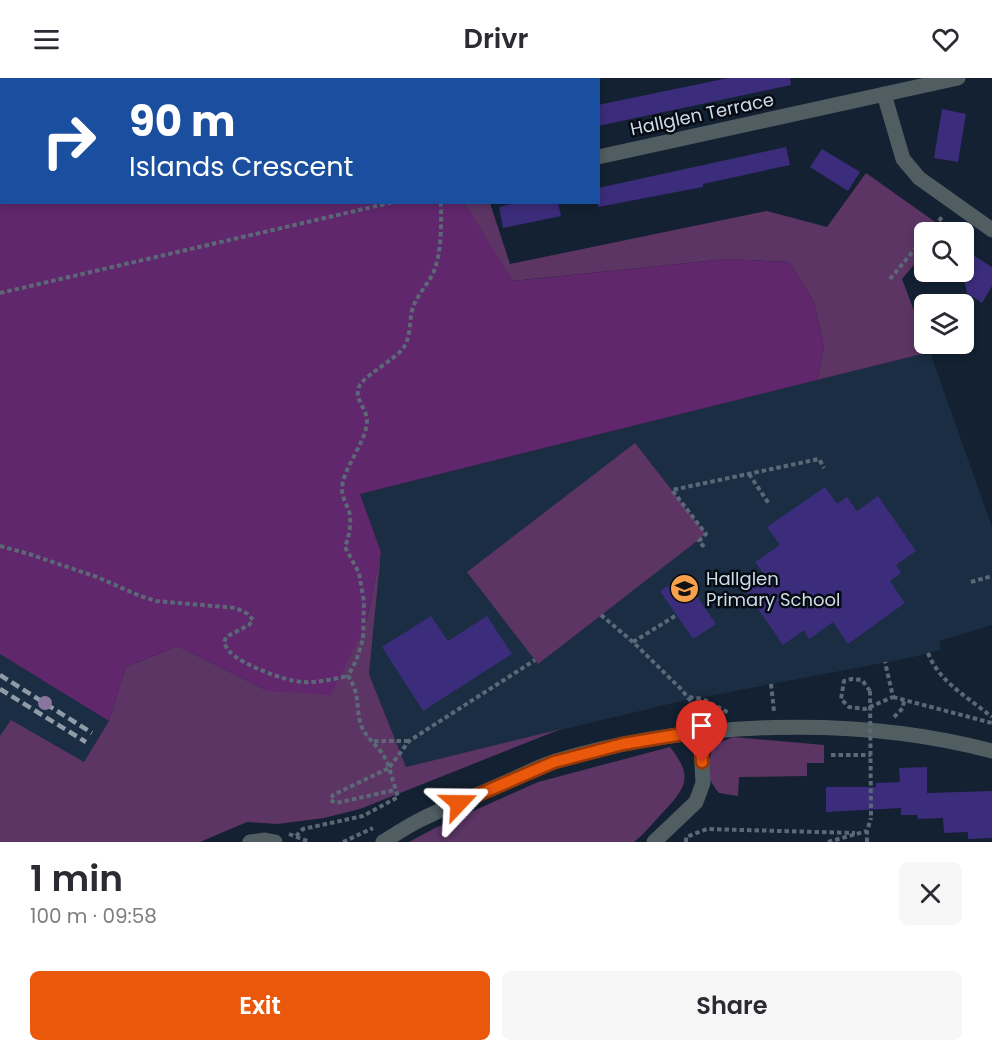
<!DOCTYPE html>
<html lang="en">
<head>
<meta charset="utf-8">
<style>
	:root { --surface:#fff; --page:#f7f7f7; --text:#2b2b33; --muted:#7c7c81; --accent:#ea580c }
	body { margin:0; font-family:Poppins,sans-serif; background:var(--page); color:var(--text); height:100vh; display:flex; flex-direction:column; font-size:22px; white-space:nowrap }
	* { box-sizing:border-box; margin:0 }
	p { font-size:20px; color:var(--muted) }
	.icon { flex:none; width:33px; height:33px; fill:none; stroke:currentColor; stroke-width:2; stroke-linecap:round; stroke-linejoin:round }
	.map { position:relative; height:764px; overflow:hidden }
	.panel { display:flex; flex-direction:column; background:var(--surface); flex:1 }
	.panel>* { flex:none }
	.guide { position:absolute; left:0px; top:0px; width:600px; height:126px; box-shadow:0 3px 9px #0003; background:#1a4fa0; color:#fff; overflow:hidden }
	.tools { position:absolute; left:914px; top:144px; display:grid; gap:12px }
	.tools a { display:grid; place-items:center; width:60px; height:60px; border-radius:9px; background:var(--surface); box-shadow:0 3px 9px #0003; font-size:30px }
	.pin { position:absolute; display:grid; place-items:center; width:51px; height:51px; color:#fff; margin:-62px -26px; border-radius:50% 50% 50% 0; rotate:-45deg; box-shadow:0 0 6px #0007 }
	.pin .icon { rotate:45deg }
	.me { position:absolute; width:66px; margin:-33px; rotate:67deg; stroke-linejoin:round; filter:drop-shadow(0 0 4px #0008) }
	.turn { display:flex; align-items:center; gap:21px; height:126px; padding:0 30px; font-size:27px }
	.turn .icon { width:78px; height:78px; stroke-width:2.5 }
	.turn b { display:block; font-size:42px; line-height:51px }
	.round { display:grid; place-items:center; flex:none; width:63px; height:63px; border-radius:9px; background:var(--page) }
	.headline { display:flex; align-items:center; justify-content:space-between; height:102px; padding:0 30px }
	h1 { font-size:36px; font-weight:600; line-height:45px }
	.action { display:flex; gap:12px; margin-top:auto; padding:12px 30px }
	.action a { flex:1; height:69px; border-radius:9px; background:var(--accent); color:#fff; font-size:24px; font-weight:600; line-height:69px; text-align:center }
	.action a+a { background:var(--page); color:var(--text) }
	header { display:flex; justify-content:space-between; align-items:center; height:78px; padding:0 30px; background:var(--surface); font-size:27px; font-weight:600 }
	.map>svg:first-child { display:block }
	.built { fill:#1a2d42 }
	.green { fill:#5c3565 }
	.forest { fill:#61276d }
	.lines { fill:none; stroke-linecap:round; stroke-linejoin:round }
	.stream { stroke:#025f58; stroke-width:6 }
	.building { fill:#3b2d7b }
	.path { stroke:#5b6876; stroke-width:4; stroke-dasharray:4.5 3; stroke-linecap:butt }
	.minor { stroke:#505d61; stroke-width:15 }
	.rail { stroke:#909ba8; stroke-width:4.5; stroke-dasharray:9 4.5; stroke-linecap:butt }
	.path-bridge { stroke:#5b6876; stroke-width:4; stroke-dasharray:4.5 3; stroke-linecap:butt }
	.tree { fill:#89759d }
	.route-casing { stroke:#983908; stroke-width:15 }
	.route { stroke:#ea580c; stroke-width:10 }
	.labels { text-anchor:middle; dominant-baseline:central; stroke-width:5; stroke-linejoin:round; paint-order:stroke }
	.street-label { font-size:18px; fill:#d1dbe6; stroke:#050b12 }
	.poi-label { font-size:18px; fill:#d1dbe6; stroke:#050b12; text-anchor:start }
</style>
</head>
<body>
<header><svg class="icon" aria-label="menu" viewBox="0 0 24 24"><path d="M4 6h16M4 12h16M4 18h16"/></svg>Drivr<svg class="icon" aria-label="heart" viewBox="0 0 24 24"><path d="M12 20l-8-8c-3-5 5-10 8-4 3-6 11-1 8 4z"/></svg></header>
<div class="map">
<svg width="992" height="764" viewBox="0 0 992 764">
	<rect width="100%" height="100%" fill="#132132"/>
	<!-- built -->
	<g class="built">
		<polygon points="930,274 992,449 992,547 939,563 941,572 909,580 682,623 406,689 369,596 381,474 360,416"/>
		<polygon points="0,502 160,600 118,764 0,757"/>
	</g>
	<!-- green -->
	<g class="green">
		<polygon points="866,95 945,151 942,154 924,154 924,175 902,201 924,259 924,266 927,266 930,274 817,302 824,269 814,224 789,184 727,181 512,203 464,125 490,125 510,186 767,133 827,149"/>
		<polygon points="635,365 706,456 538,586 467,494"/>
		<polygon points="381,474 369,596 406,689 561,651 360,731 324,740 278,746 247,744 200,764 0,764 0,658 11,642 84,684 109,643 126,589 178,568 268,613 365,549"/>
		<path d="M733,659l91,8v18h-17v13l-68,1 -1,19 -19,-3c-16,-20 -13,-25 -5,-48z"/>
		<path d="M670,669c23,29 17,40 -6,64 -10,11 -19,22 -30,31h-225l26,-14 103,-46z"/>
	</g>
	<!-- forest -->
	<polygon class="forest" points="0,0 550,0 2,2 2,124 464,125 513,203 727,181 789,184 814,224 824,269 817,302 360,416 381,474 365,549 331,617 268,613 178,568 126,589 109,643 0,576"/>
	<g class="lines">
		<!-- stream -->
		<g class="stream">
			<polyline points="246,2 247,0"/>
			<polyline points="0,66 2,66"/>
		</g>
	</g>
	<!-- building -->
	<g class="building">
		<polygon points="728,0 790,0 791,7 598,48 598,27"/>
		<polygon points="942,31 966,36 958,84 934,80"/>
		<polygon points="786,69 790,87 703,106 703,109 598,129 598,110"/>
		<polygon points="822,71 860,94 848,113 810,89"/>
		<polygon points="519,124 558,124 561,138 503,150 499,129"/>
		<polygon points="963,171 992,189 992,208 982,225 967,215 963,197"/>
		<polygon points="825,409 837,426 847,419 857,433 878,418 916,473 896,487 901,495 890,503 905,525 848,566 833,544 809,561 804,552 783,567 745,512 765,498 755,484 780,467 767,449"/>
		<polygon points="683,498 716,546 693,561 660,513"/>
		<polygon points="431,538 448,563 487,538 512,576 423,633 382,569"/>
		<polygon points="927,689 927,715 992,713 992,760 968,761 968,754 944,755 943,740 918,741 917,737 901,737 901,730 826,734 826,709 876,709 876,705 900,704 899,690"/>
	</g>
	<g class="lines">
		<!-- path -->
		<g class="path">
			<polyline points="435,2 437,0"/>
			<path d="M441,124c0,23 1,48 -7,69 -6,14 -18,24 -22,40 -3,13 -1,24 -8,36 -9,14 -45,30 -46,43 -2,11 8,18 9,30 0,22 -25,49 -25,69 0,9 6,17 8,26 1,11 -1,22 -5,32l14,26 5,29 -1,37 -7,22 -8,15c13,19 7,30 13,49 6,16 24,25 28,43l20,-27 126,-81"/>
			<polyline points="929,154 944,137"/>
			<polyline points="890,201 924,160"/>
			<polyline points="0,215 394,124"/>
			<polyline points="749,396 769,426"/>
			<path d="M0,468l29,8 68,23 43,19 16,5 80,7 12,6 5,6 -4,5 -23,12 -2,6c2,3 3,6 5,8 11,13 56,30 73,31 16,1 31,-3 46,-6"/>
			<polyline points="704,469 699,463 706,456 672,412 819,381 824,390"/>
			<polyline points="971,504 992,498"/>
			<polyline points="601,537 633,564 681,611 693,626 695,638"/>
			<polyline points="633,564 675,538"/>
			<path d="M928,575c11,29 41,45 64,64"/>
			<polyline points="771,606 774,633"/>
			<polyline points="870,613 862,602 852,601 844,603 841,621 849,629 865,631 893,619 885,584"/>
			<polyline points="689,619 703,621 729,635"/>
			<polyline points="893,619 992,645"/>
			<polyline points="894,639 903,630 904,622"/>
			<polyline points="374,663 408,663"/>
			<polyline points="831,677 871,677"/>
			<polyline points="289,756 310,764"/>
			<polyline points="296,758 303,751 363,738 398,719 389,690 333,717 330,722 336,725 395,712"/>
			<polyline points="343,764 373,750"/>
			<polyline points="686,764 686,759 707,751 855,755"/>
			<polyline points="828,764 867,753"/>
			<polyline points="867,764 867,753 871,740"/>
		</g>
		<!-- minor -->
		<g class="minor">
			<polyline points="884,16 903,81 919,100 992,152"/>
			<polyline points="598,79 958,0"/>
			<polyline points="250,764 265,762 275,764"/>
			<path d="M383,764c13,-8 26,-17 39,-23 26,-13 53,-23 80,-35 17,-7 35,-17 54,-23 133,-40 301,-46 436,-10"/>
			<polyline points="654,764 696,724 703,705 700,653"/>
		</g>
		<!-- rail -->
		<g class="rail">
			<polyline points="0,597 92,655"/>
			<polyline points="0,611 86,664"/>
		</g>
		<!-- path-bridge -->
		<polyline class="path-bridge" points="870,613 871,740"/>
	</g>
	<!-- trees -->
	<circle class="tree" cx="45" cy="625" r="7"/>
	<g class="lines">
		<defs>
			<polyline id="route" points="459,725 554,684 623,666 700,653 702,684"/>
		</defs>
		<!-- route casing -->
		<use href="#route" class="route-casing"/>
		<!-- route -->
		<use href="#route" class="route"/>
	</g>
	<!-- icons -->
	<defs>
		<symbol id="school-disc" viewBox="-11 -11 22 22"><circle r="9.5" fill="#f8a04b" stroke="#050b12"/><path d="M0-5L7-2L0 1L-7-2ZM-4 1L0 2.5L4 1V4Q0 6-4 4Z" fill="#111"/></symbol>
	</defs>
	<g fill-rule="evenodd">
		<use href="#school-disc" x="668" y="494" width="33" height="33"/>
	</g>
	<g class="labels">
		<!-- street labels -->
		<g class="street-label">
			<text transform="translate(702 36) rotate(-12)">Hallglen Terrace</text>
		</g>
		<!-- poi labels -->
		<g class="poi-label">
			<text x="706" y="500">Hallglen<tspan x="706" dy="21">Primary School</tspan></text>
		</g>
	</g>
</svg>
<div class="tools">
<a><svg class="icon" aria-label="search" viewBox="0 0 24 24"><circle cx="10" cy="10" r="6"/><path d="M15 15l6 6"/></svg></a>
<a><svg class="icon" aria-label="layers" viewBox="0 0 24 24"><path d="M12 4l9 5-9 5-9-5zM3 14l9 5 9-5"/></svg></a>
</div>
<div class="pin" style="left:702px;top:684px;background:#d93025"><svg class="icon" aria-label="arrive" viewBox="0 0 24 24"><path d="M6 21V4h12l-3 4 3 4H6"/></svg></div>
<svg class="me" style="left:459px;top:725px" viewBox="-20 -20 40 40"><path d="M0-17L14 15 0 8-14 15z" fill="#ea580c" stroke="#fff" stroke-width="4"/></svg>
<div class="guide">
<div class="turn"><svg class="icon" aria-label="right" viewBox="0 0 24 24"><path d="M7 20v-9h11M14 6l5 5-5 5"/></svg><div><b>90 m</b>Islands Crescent</div></div>
</div>
</div>
<section class="panel">
<div class="headline"><div><h1>1 min</h1><p>100 m · 09:58</p></div><a class="round"><svg class="icon" aria-label="close" viewBox="0 0 24 24"><path d="M6 6l12 12M18 6L6 18"/></svg></a></div>
<div class="action"><a>Exit</a><a>Share</a></div>
</section>
</body>
</html>
